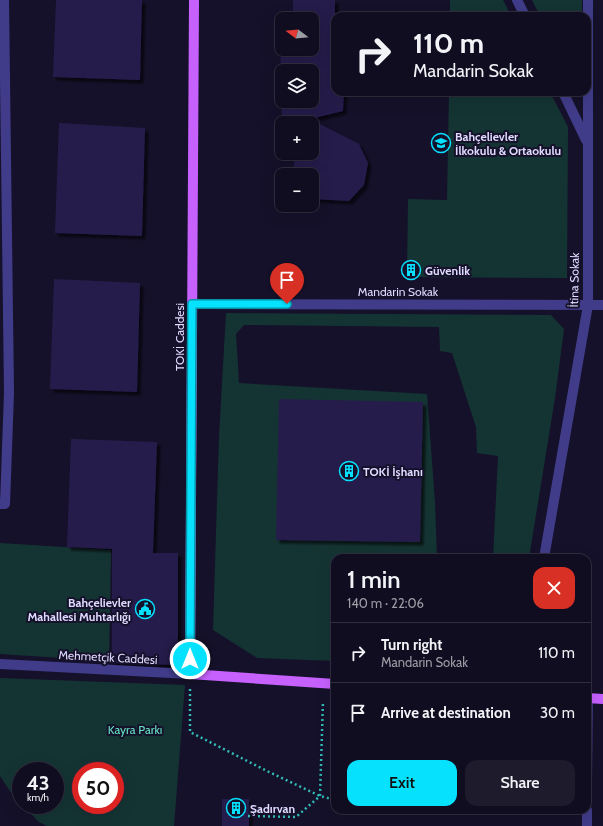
<!DOCTYPE html>
<html lang="en">
<head>
<meta charset="utf-8">
<style>
	:root { --surface:#100d20; --page:#1e1b2d; --text:#f1f3f6; --muted:#9c9ca5; --line:#302d3e; --accent:#06e1fe }
	body { margin:0; font-family:Cabin,sans-serif; background:var(--page); color:var(--text); height:100vh; display:flex; flex-direction:column; font-size:15px; white-space:nowrap }
	* { box-sizing:border-box; margin:0 }
	p { font-size:13px; color:var(--muted) }
	.icon { flex:none; width:22px; height:22px; fill:none; stroke:currentColor; stroke-width:2; stroke-linecap:round; stroke-linejoin:round }
	.map { position:relative; flex:1; overflow:hidden }
	.details { position:absolute; left:331px; top:554px; width:260px; height:260px; display:flex; flex-direction:column; background:var(--surface); border-radius:12px; box-shadow:0 4px 16px #0002,0 0 0 1px var(--line) }
	.details>* { flex:none }
	.top-card { position:absolute; left:331px; top:12px; width:260px; height:84px; border-radius:12px; box-shadow:0 4px 16px #0002,0 0 0 1px var(--line); background:#100d20; color:var(--text); overflow:hidden }
	.needle { width:26px; rotate:286deg }
	.fabs { position:absolute; left:275px; top:12px; display:grid; gap:8px }
	.fabs a { display:grid; place-items:center; width:44px; height:44px; border-radius:8px; background:var(--surface); box-shadow:0 4px 16px #0002,0 0 0 1px var(--line); font-size:20px }
	.speed { position:absolute; left:12px; top:762px; display:flex; gap:8px; font-size:20px; font-weight:700; text-align:center }
	.speed>* { display:grid; place-content:center; width:52px; height:52px; border-radius:50%; background:var(--surface); box-shadow:0 4px 16px #0002,0 0 0 1px var(--line); line-height:1 }
	.speed small { font-size:10px; font-weight:400 }
	.speed .limit { border:6px solid #d22; background:#fff; color:#111 }
	.pin { position:absolute; display:grid; place-items:center; width:34px; height:34px; color:#fff; margin:-41px -17px; border-radius:50% 50% 50% 0; rotate:-45deg; box-shadow:0 0 4px #0007 }
	.pin .icon { rotate:45deg }
	.me { position:absolute; width:44px; margin:-22px; rotate:0deg; stroke-linejoin:round; filter:drop-shadow(0 0 3px #0008) }
	.turn { display:flex; align-items:center; gap:14px; height:84px; padding:0 16px; font-size:18px }
	.turn .icon { width:52px; height:52px; stroke-width:2.5 }
	.turn b { display:block; font-size:28px; line-height:34px }
	.round { display:grid; place-items:center; flex:none; width:42px; height:42px; border-radius:12px; background:var(--page) }
	.headline { display:flex; align-items:center; justify-content:space-between; height:68px; padding:0 16px }
	h1 { font-size:24px; font-weight:600; line-height:30px }
	.action { display:flex; gap:8px; margin-top:auto; padding:8px 16px }
	.action a { flex:1; height:46px; border-radius:12px; background:var(--accent); color:#111; font-size:16px; font-weight:600; line-height:46px; text-align:center }
	.action a+a { background:var(--page); color:var(--text) }
	ul { padding:0; list-style:none }
	li { display:flex; align-items:center; gap:12px; height:60px; padding:0 16px; border-top:1px solid var(--line) }
	li div { flex:1 }
	li b { display:block; font-size:15px }
	li em { font-style:normal }
	.map>svg:first-child { display:block }
	.green { fill:#143433; fill-rule:evenodd }
	.building { fill:#271d4b; fill-rule:evenodd; filter:url(#shadow) }
	.lines { fill:none; stroke-linecap:round; stroke-linejoin:round }
	.path { stroke:#31bcb6; stroke-width:2.5; stroke-dasharray:2 3; stroke-linecap:butt }
	.minor { stroke:#403c89; stroke-width:10 }
	.major { stroke:#c661fe; stroke-width:10 }
	.route-casing { stroke:#0492a5; stroke-width:10 }
	.route { stroke:#06e1fe; stroke-width:7 }
	.labels { text-anchor:middle; dominant-baseline:central; stroke-width:4; stroke-linejoin:round; paint-order:stroke }
	.poi-label { font-size:12px; font-weight:bold; fill:#dfdaff; stroke:#15112a; text-anchor:start }
	.street-label { font-size:12px; fill:#dfdaff; stroke:#15112a }
	.park-label { font-size:12px; fill:#64e0c3; stroke:#15112a }
</style>
</head>
<body>
<div class="map">
<svg width="603" height="826" viewBox="0 0 603 826">
	<defs>
		<filter id="shadow"><feDropShadow dx="3.5" dy="3.5" stdDeviation="1" flood-color="#0009"/></filter>
	</defs>
	<rect width="100%" height="100%" fill="#15112a"/>
	<!-- green -->
	<g class="green">
		<polygon points="450,0 503,0 511,16 450,16"/>
		<polygon points="532,0 582,0 582,16 540,16"/>
		<polygon points="449,92 550,92 568,127 567,278 407,277 408,199 447,200"/>
		<polygon points="226,313 551,315 564,329 555,398 529,558 493,558 498,456 477,453 476,427 452,353 440,351 439,327 244,325 236,334 239,383 427,394 435,502 437,558 335,558 335,661 257,658 213,630 219,436"/>
		<polygon points="0,543 111,550 109,661 0,654"/>
		<path d="M0,678l185,7 -11,141h-127l-8,-4 -17,-17h33v-34h-34v33l-11,-13 -10,-15zM81,771h34v34h-34z"/>
	</g>
	<!-- building -->
	<g class="building">
		<polygon points="56,0 142,0 140,80 53,77"/>
		<path d="M293,0h42v92h9l-1,19 -33,8 49,25 9,19 -4,22 -15,16 -37,-2v-24h-30v23h-2v-28l14,-2 1,-15h17v-30h-30l-2,-96 2,-1v23h30v-30h-19zM282,71h30v30h-30z"/>
		<polygon points="59,123 145,128 142,236 55,233"/>
		<polygon points="54,279 140,283 137,392 50,389"/>
		<polygon points="279,399 423,402 420,542 276,540"/>
		<polygon points="71,439 157,442 153,553 178,553 178,665 112,663 112,549 67,547"/>
		<rect x="222" y="799" width="27" height="27"/>
	</g>
	<g class="lines">
		<!-- path -->
		<g class="path">
			<polyline points="190,689 190,732 267,771 320,796 335,800"/>
			<polyline points="248,816 296,817 320,796 323,701"/>
		</g>
		<!-- minor -->
		<g class="minor">
			<polyline points="517,0 525,16"/>
			<polyline points="563,92 586,140"/>
			<polyline points="192,304 603,305"/>
			<polyline points="0,504 5,504 9,393 4,0"/>
			<polyline points="544,558 588,305 588,0"/>
			<polyline points="0,664 190,674"/>
			<polyline points="587,781 588,698"/>
			<polyline points="587,826 587,810"/>
		</g>
		<!-- major -->
		<g class="major">
			<polyline points="194,0 190,674 335,684"/>
			<polyline points="587,698 603,699"/>
		</g>
	</g>
	<g class="lines">
		<defs>
			<polyline id="route" points="190,659 192,304 287,304"/>
		</defs>
		<!-- route casing -->
		<use href="#route" class="route-casing"/>
		<!-- route -->
		<use href="#route" class="route"/>
	</g>
	<!-- icons -->
	<defs>
		<symbol id="school-ring" viewBox="-11 -11 22 22"><circle r="9.5" fill="#15112a" stroke="#06e1fe" stroke-width="1.5"/><path d="M0-5L7-2L0 1L-7-2ZM-4 1L0 2.5L4 1V4Q0 6-4 4Z" fill="#06e1fe"/></symbol>
		<symbol id="building-ring" viewBox="-11 -11 22 22"><circle r="9.5" fill="#15112a" stroke="#06e1fe" stroke-width="1.5"/><path d="M-4-6H4V6H1V3H-1V6H-4ZM-2.5-4.3h1.7v1.8h-1.7ZM.8-4.3h1.7v1.8H.8ZM-2.5-1h1.7V.8h-1.7ZM.8-1h1.7V.8H.8Z" fill="#06e1fe"/></symbol>
		<symbol id="civic-ring" viewBox="-11 -11 22 22"><circle r="9.5" fill="#15112a" stroke="#06e1fe" stroke-width="1.5"/><path d="M-.6-6.5H3V-4.5H.6V-3L4-1V1h2V6H-6V1h2V-1L-.6-3ZM-1.2 2.5V6h2.4V2.5Z" fill="#06e1fe"/></symbol>
	</defs>
	<g fill-rule="evenodd">
		<use href="#school-ring" x="430" y="132" width="22" height="22"/>
		<use href="#building-ring" x="400" y="259" width="22" height="22"/>
		<use href="#building-ring" x="338" y="460" width="22" height="22"/>
		<use href="#civic-ring" x="134" y="598" width="22" height="22"/>
		<use href="#building-ring" x="225" y="797" width="22" height="22"/>
	</g>
	<g class="labels">
		<!-- poi labels -->
		<g class="poi-label">
			<text x="455" y="136">Bahçelievler<tspan x="455" dy="14">İlkokulu &amp; Ortaokulu</tspan></text>
			<text x="425" y="270">Güvenlik</text>
			<text x="363" y="471">TOKİ İşhanı</text>
			<text x="131" y="602" text-anchor="end">Bahçelievler<tspan x="131" dy="14">Mahallesi Muhtarlığı</tspan></text>
			<text x="250" y="808">Şadırvan</text>
		</g>
		<!-- street labels -->
		<g class="street-label">
			<text transform="translate(574 280) rotate(-89)">İtina Sokak</text>
			<text x="398" y="291">Mandarin Sokak</text>
			<text transform="translate(179 337) rotate(-90)">TOKİ Caddesi</text>
			<text transform="translate(108 657) rotate(3)">Mehmetçik Caddesi</text>
		</g>
		<!-- park labels -->
		<g class="park-label">
			<text x="135" y="729">Kayra Parkı</text>
		</g>
	</g>
</svg>
<div class="fabs">
<a><svg class="needle" viewBox="-14 -14 28 28"><path d="M0-13l5 13h-10z" fill="#e53935"/><path d="M0 13l5-13h-10z" fill="#9c9ca5"/></svg></a>
<a><svg class="icon" aria-label="layers" viewBox="0 0 24 24"><path d="M12 4l9 5-9 5-9-5zM3 14l9 5 9-5"/></svg></a>
<a>+</a>
<a>−</a>
</div>
<div class="speed"><div>43<small>km/h</small></div><div class="limit">50</div></div>
<div class="pin" style="left:287px;top:304px;background:#d93025"><svg class="icon" aria-label="arrive" viewBox="0 0 24 24"><path d="M6 21V4h12l-3 4 3 4H6"/></svg></div>
<svg class="me" style="left:190px;top:659px" viewBox="-20 -20 40 40"><circle r="17" fill="#06e1fe" stroke="#fff" stroke-width="3"/><path d="M0-11L8 9 0 5-8 9z" fill="#fff"/></svg>
<div class="top-card">
<div class="turn"><svg class="icon" aria-label="right" viewBox="0 0 24 24"><path d="M7 20v-9h11M14 6l5 5-5 5"/></svg><div><b>110 m</b>Mandarin Sokak</div></div>
</div>
<section class="details">
<div class="headline"><div><h1>1 min</h1><p>140 m · 22:06</p></div><a class="round" style="background:#d93025;color:#fff"><svg class="icon" aria-label="close" viewBox="0 0 24 24"><path d="M6 6l12 12M18 6L6 18"/></svg></a></div>
<ul>
<li><svg class="icon" aria-label="right" viewBox="0 0 24 24"><path d="M7 20v-9h11M14 6l5 5-5 5"/></svg><div><b>Turn right</b><p>Mandarin Sokak</p></div><em>110 m</em></li>
<li><svg class="icon" aria-label="arrive" viewBox="0 0 24 24"><path d="M6 21V4h12l-3 4 3 4H6"/></svg><div><b>Arrive at destination</b></div><em>30 m</em></li>
</ul>
<div class="action"><a>Exit</a><a>Share</a></div>
</section>
</div>
</body>
</html>
